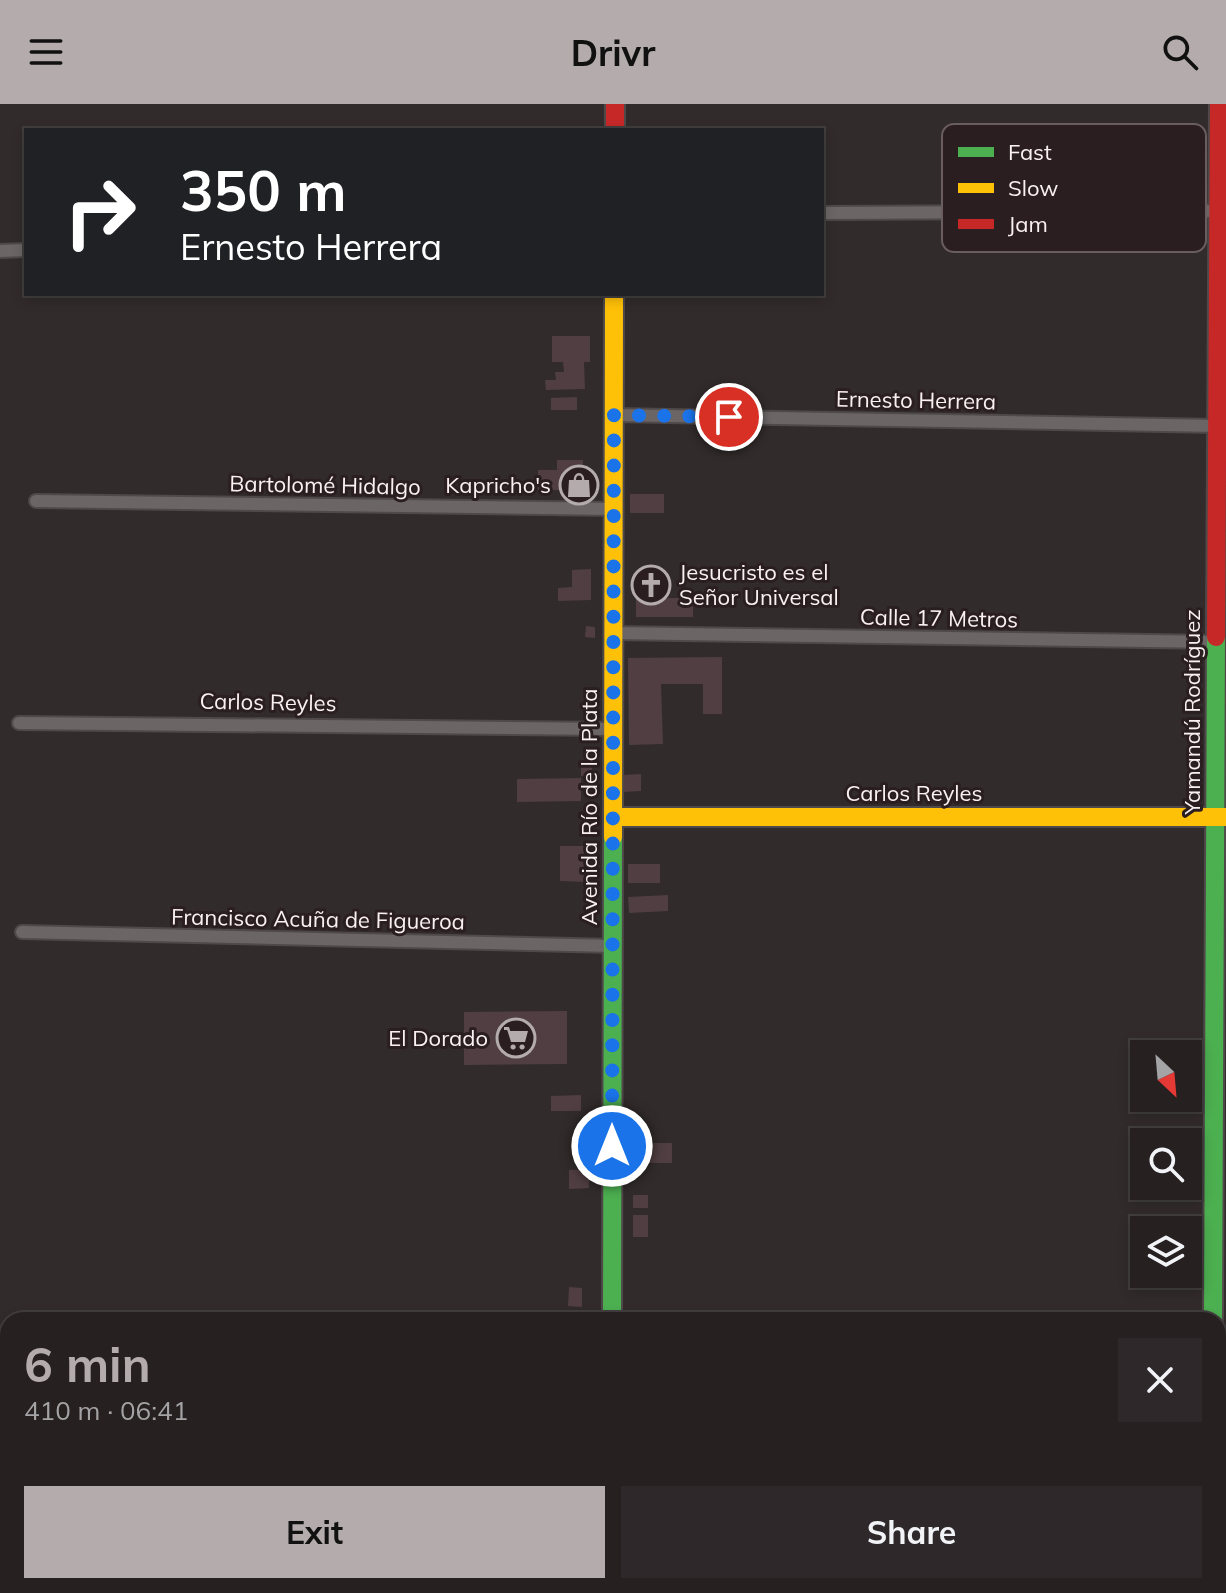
<!DOCTYPE html>
<html lang="en">
<head>
<meta charset="utf-8">
<style>
	:root { --surface:#262021; --page:#2e282a; --text:#f1f3f6; --muted:#a4a3a5; --line:#423e3f; --accent:#b3abac }
	body { margin:0; font-family:Mulish,sans-serif; background:var(--page); color:var(--text); height:100vh; display:flex; flex-direction:column; font-size:30px; white-space:nowrap }
	* { box-sizing:border-box; margin:0 }
	p { font-size:26px; color:var(--muted) }
	.icon { flex:none; width:44px; height:44px; fill:none; stroke:currentColor; stroke-width:2; stroke-linecap:round; stroke-linejoin:round }
	.map { position:relative; flex:1; overflow:hidden }
	.sheet { position:absolute; left:0px; top:1208px; width:1226px; height:282px; display:flex; flex-direction:column; background:var(--surface); border-radius:24px 24px 0 0; box-shadow:0 4px 12px #0003,0 0 0 2px var(--line) }
	.sheet>* { flex:none }
	.hud { position:absolute; left:24px; top:24px; width:800px; height:168px; border-radius:0px; box-shadow:0 4px 12px #0003,0 0 0 2px var(--line); background:#202124; color:#fff; overflow:hidden }
	.needle { width:52px; rotate:154deg }
	.fabs { position:absolute; left:1130px; top:936px; display:grid; gap:16px }
	.fabs a { display:grid; place-items:center; width:72px; height:72px; border-radius:0px; background:var(--surface); box-shadow:0 4px 12px #0003,0 0 0 2px var(--line); font-size:40px }
	.pin { position:absolute; display:grid; place-items:center; width:68px; height:68px; color:#fff; margin:-34px; border:4px solid #fff; border-radius:50%; box-shadow:0 2px 8px #0007 }
	.me { position:absolute; width:88px; margin:-44px; rotate:0deg; stroke-linejoin:round; filter:drop-shadow(0 0 6px #0008) }
	.turn { display:flex; align-items:center; gap:28px; height:168px; padding:0 24px; font-size:36px }
	.turn .icon { width:104px; height:104px; stroke-width:2.5 }
	.turn b { display:block; font-size:56px; line-height:68px }
	.round { display:grid; place-items:center; flex:none; width:84px; height:84px; border-radius:0px; background:var(--page) }
	.overview { display:flex; align-items:center; justify-content:space-between; height:136px; padding:0 24px }
	h1 { font-size:48px; font-weight:700; line-height:60px; color:var(--accent) }
	.cta { display:flex; gap:16px; margin-top:auto; padding:16px 24px }
	.cta a { flex:1; height:92px; border-radius:0px; background:var(--accent); color:#111; font-size:32px; font-weight:700; line-height:92px; text-align:center }
	.cta a+a { background:var(--page); color:var(--text) }
	header { display:flex; justify-content:space-between; align-items:center; height:104px; padding:0 24px; background:var(--accent); color:#111; font-size:36px; font-weight:700 }
	.map>svg:first-child { display:block }
	.building { fill:#503e42 }
	.lines { fill:none; stroke-linecap:round; stroke-linejoin:round }
	.lane-casing { stroke:#4f4949; stroke-width:10 }
	.street-casing { stroke:#4f4949; stroke-width:16 }
	.fast-casing { stroke:#4f4949; stroke-width:22 }
	.slow-casing { stroke:#4f4949; stroke-width:22 }
	.jam-casing { stroke:#4f4949; stroke-width:22 }
	.lane { stroke:#6b6566; stroke-width:6 }
	.street { stroke:#6b6566; stroke-width:12 }
	.fast { stroke:#4caf50; stroke-width:18 }
	.slow { stroke:#ffc107; stroke-width:18 }
	.jam { stroke:#c62828; stroke-width:18 }
	.route { stroke:#1a73e8; stroke-width:14; stroke-dasharray:0 25.2 }
	.labels { text-anchor:middle; dominant-baseline:central; stroke-width:6; stroke-linejoin:round; paint-order:stroke }
	.street-label { font-size:22px; fill:#f9f0f1; stroke:#2b1e20 }
	.poi-label { font-size:22px; fill:#f9f0f1; stroke:#2b1e20; text-anchor:end }
	.key { fill:#2b1e20; stroke:#695d5f; stroke-width:2 }
	.key-label { font-size:22px; fill:#f9f0f1 }
</style>
</head>
<body>
<header><svg class="icon" aria-label="menu" viewBox="0 0 24 24"><path d="M4 6h16M4 12h16M4 18h16"/></svg>Drivr<svg class="icon" aria-label="search" viewBox="0 0 24 24"><circle cx="10" cy="10" r="6"/><path d="M15 15l6 6"/></svg></header>
<div class="map">
<svg width="1226" height="1489" viewBox="0 0 1226 1489">
	<rect width="100%" height="100%" fill="#322b2c"/>
	<!-- building -->
	<g class="building">
		<polygon points="552,232 590,232 590,258 584,258 585,285 546,286 545,276 556,276 555,268 564,268 563,258 552,258"/>
		<polygon points="577,293 577,306 551,306 551,294"/>
		<polygon points="557,356 583,356 583,386 538,386 538,366 557,366"/>
		<rect x="630" y="390" width="34" height="19"/>
		<polygon points="591,465 591,496 558,497 558,484 572,483 572,466"/>
		<polygon points="635,469 665,469 664,494 693,494 693,513 636,513 636,494 640,494"/>
		<polygon points="586,522 595,523 595,534 585,533"/>
		<polygon points="722,553 722,610 703,610 703,580 661,580 663,640 629,641 628,554"/>
		<rect x="581" y="660" width="11" height="12"/>
		<polygon points="641,670 641,687 623,688 623,671"/>
		<polygon points="581,674 581,697 517,698 517,675"/>
		<polygon points="560,742 587,742 586,778 560,777"/>
		<rect x="628" y="760" width="32" height="19"/>
		<polygon points="668,791 668,807 629,809 628,793"/>
		<polygon points="567,907 567,960 464,961 464,908"/>
		<polygon points="581,991 581,1007 551,1007 551,992"/>
		<rect x="635" y="1039" width="37" height="20"/>
		<polygon points="589,1065 589,1084 569,1085 569,1066"/>
		<rect x="633" y="1091" width="15" height="13"/>
		<rect x="633" y="1111" width="15" height="22"/>
		<polygon points="569,1183 582,1184 582,1203 568,1202"/>
	</g>
	<g class="lines">
		<defs>
			<g id="lane">
				<polyline points="825,1489 828,1482"/>
				<polyline points="930,1489 933,1482"/>
				<polyline points="992,1489 993,1482"/>
			</g>
			<g id="street">
				<polyline points="822,109 1223,107"/>
				<polyline points="0,147 26,146"/>
				<polyline points="614,311 1217,322"/>
				<polyline points="36,397 614,405"/>
				<polyline points="613,529 1216,538"/>
				<polyline points="19,619 613,625"/>
				<polyline points="22,828 613,842"/>
				<polyline points="0,1334 8,1336"/>
				<polyline points="718,1482 729,1489"/>
				<polyline points="1213,1489 1213,1482"/>
			</g>
			<g id="fast">
				<polyline points="612,1216 613,733"/>
				<polyline points="1213,1216 1216,533"/>
				<polyline points="665,1482 671,1489"/>
			</g>
			<g id="slow">
				<polyline points="613,713 1226,713"/>
				<polyline points="613,733 614,190"/>
				<polyline points="0,1386 8,1388"/>
				<polyline points="0,1444 8,1445"/>
				<polyline points="471,1482 496,1482"/>
				<polyline points="535,1489 542,1482"/>
			</g>
			<g id="jam">
				<polyline points="615,0 615,26"/>
				<polyline points="1216,533 1219,0"/>
				<polyline points="172,1482 207,1489"/>
			</g>
		</defs>
		<!-- lane casing -->
		<use href="#lane" class="lane-casing"/>
		<!-- street casing -->
		<use href="#street" class="street-casing"/>
		<!-- fast casing -->
		<use href="#fast" class="fast-casing"/>
		<!-- slow casing -->
		<use href="#slow" class="slow-casing"/>
		<!-- jam casing -->
		<use href="#jam" class="jam-casing"/>
		<!-- lane -->
		<use href="#lane" class="lane"/>
		<!-- street -->
		<use href="#street" class="street"/>
		<!-- fast -->
		<use href="#fast" class="fast"/>
		<!-- slow -->
		<use href="#slow" class="slow"/>
		<!-- jam -->
		<use href="#jam" class="jam"/>
	</g>
	<g class="lines">
		<!-- route -->
		<polyline class="route" points="612,1042 614,311 729,313"/>
	</g>
	<!-- icons -->
	<defs>
		<symbol id="shop-ring" viewBox="-11 -11 22 22"><circle r="9.5" fill="#2b1e20" stroke="#b3abac" stroke-width="1.5"/><path d="M-5-2.5h2.3a2.7 3.5 0 0 1 5.4 0H5L5.5 6h-11ZM-1.5-2.5h3a1.5 2.3 0 0 0-3 0Z" fill="#b3abac"/></symbol>
		<symbol id="church-ring" viewBox="-11 -11 22 22"><circle r="9.5" fill="#2b1e20" stroke="#b3abac" stroke-width="1.5"/><path d="M-1.2-6h2.4v3.5h3.3v2.4h-3.3V6h-2.4V-.1h-3.3v-2.4h3.3Z" fill="#b3abac"/></symbol>
		<symbol id="supermarket-ring" viewBox="-11 -11 22 22"><circle r="9.5" fill="#2b1e20" stroke="#b3abac" stroke-width="1.5"/><path d="M-6-5.5h2.5l.6 2H6L4.5 2H-2.5L-4.4-4H-6ZM-1.5 3.2a1.3 1.3 0 1 0 .1 0ZM3 3.2a1.3 1.3 0 1 0 .1 0Z" fill="#b3abac"/></symbol>
	</defs>
	<g fill-rule="evenodd">
		<use href="#shop-ring" x="557" y="359" width="44" height="44"/>
		<use href="#church-ring" x="629" y="459" width="44" height="44"/>
		<use href="#supermarket-ring" x="494" y="912" width="44" height="44"/>
	</g>
	<g class="labels">
		<!-- street labels -->
		<g class="street-label">
			<text transform="translate(916 296) rotate(1)">Ernesto Herrera</text>
			<text transform="translate(325 381) rotate(1)">Bartolomé Hidalgo</text>
			<text transform="translate(939 514) rotate(1)">Calle 17 Metros</text>
			<text transform="translate(268 598) rotate(1)">Carlos Reyles</text>
			<text transform="translate(1192 608) rotate(-90)">Yamandú Rodríguez</text>
			<text x="914" y="689">Carlos Reyles</text>
			<text transform="translate(589 703) rotate(-90)">Avenida Río de la Plata</text>
			<text transform="translate(318 815) rotate(1)">Francisco Acuña de Figueroa</text>
		</g>
		<!-- poi labels -->
		<g class="poi-label">
			<text x="551" y="381">Kapricho's</text>
			<text x="679" y="468" text-anchor="start">Jesucristo es el<tspan x="679" dy="25">Señor Universal</tspan></text>
			<text x="488" y="934">El Dorado</text>
		</g>
	</g>
	<!-- legend -->
	<rect x="942" y="20" width="264" height="128" rx="12" class="key"/>
	<rect x="958" y="43" width="36" height="10" fill="#4caf50"/>
	<rect x="958" y="79" width="36" height="10" fill="#ffc107"/>
	<rect x="958" y="115" width="36" height="10" fill="#c62828"/>
	<g class="key-label">
		<text x="1008" y="56">Fast</text>
		<text x="1008" y="92">Slow</text>
		<text x="1008" y="128">Jam</text>
	</g>
</svg>
<div class="fabs">
<a><svg class="needle" viewBox="-14 -14 28 28"><path d="M0-13l5 13h-10z" fill="#e53935"/><path d="M0 13l5-13h-10z" fill="#a4a3a5"/></svg></a>
<a><svg class="icon" aria-label="search" viewBox="0 0 24 24"><circle cx="10" cy="10" r="6"/><path d="M15 15l6 6"/></svg></a>
<a><svg class="icon" aria-label="layers" viewBox="0 0 24 24"><path d="M12 4l9 5-9 5-9-5zM3 14l9 5 9-5"/></svg></a>
</div>
<div class="pin" style="left:729px;top:313px;background:#d93025"><svg class="icon" aria-label="arrive" viewBox="0 0 24 24"><path d="M6 21V4h12l-3 4 3 4H6"/></svg></div>
<svg class="me" style="left:612px;top:1042px" viewBox="-20 -20 40 40"><circle r="17" fill="#1a73e8" stroke="#fff" stroke-width="3"/><path d="M0-11L8 9 0 5-8 9z" fill="#fff"/></svg>
<div class="hud">
<div class="turn"><svg class="icon" aria-label="right" viewBox="0 0 24 24"><path d="M7 20v-9h11M14 6l5 5-5 5"/></svg><div><b>350 m</b>Ernesto Herrera</div></div>
</div>
<section class="sheet">
<div class="overview"><div><h1>6 min</h1><p>410 m · 06:41</p></div><a class="round"><svg class="icon" aria-label="close" viewBox="0 0 24 24"><path d="M6 6l12 12M18 6L6 18"/></svg></a></div>
<div class="cta"><a>Exit</a><a>Share</a></div>
</section>
</div>
</body>
</html>
